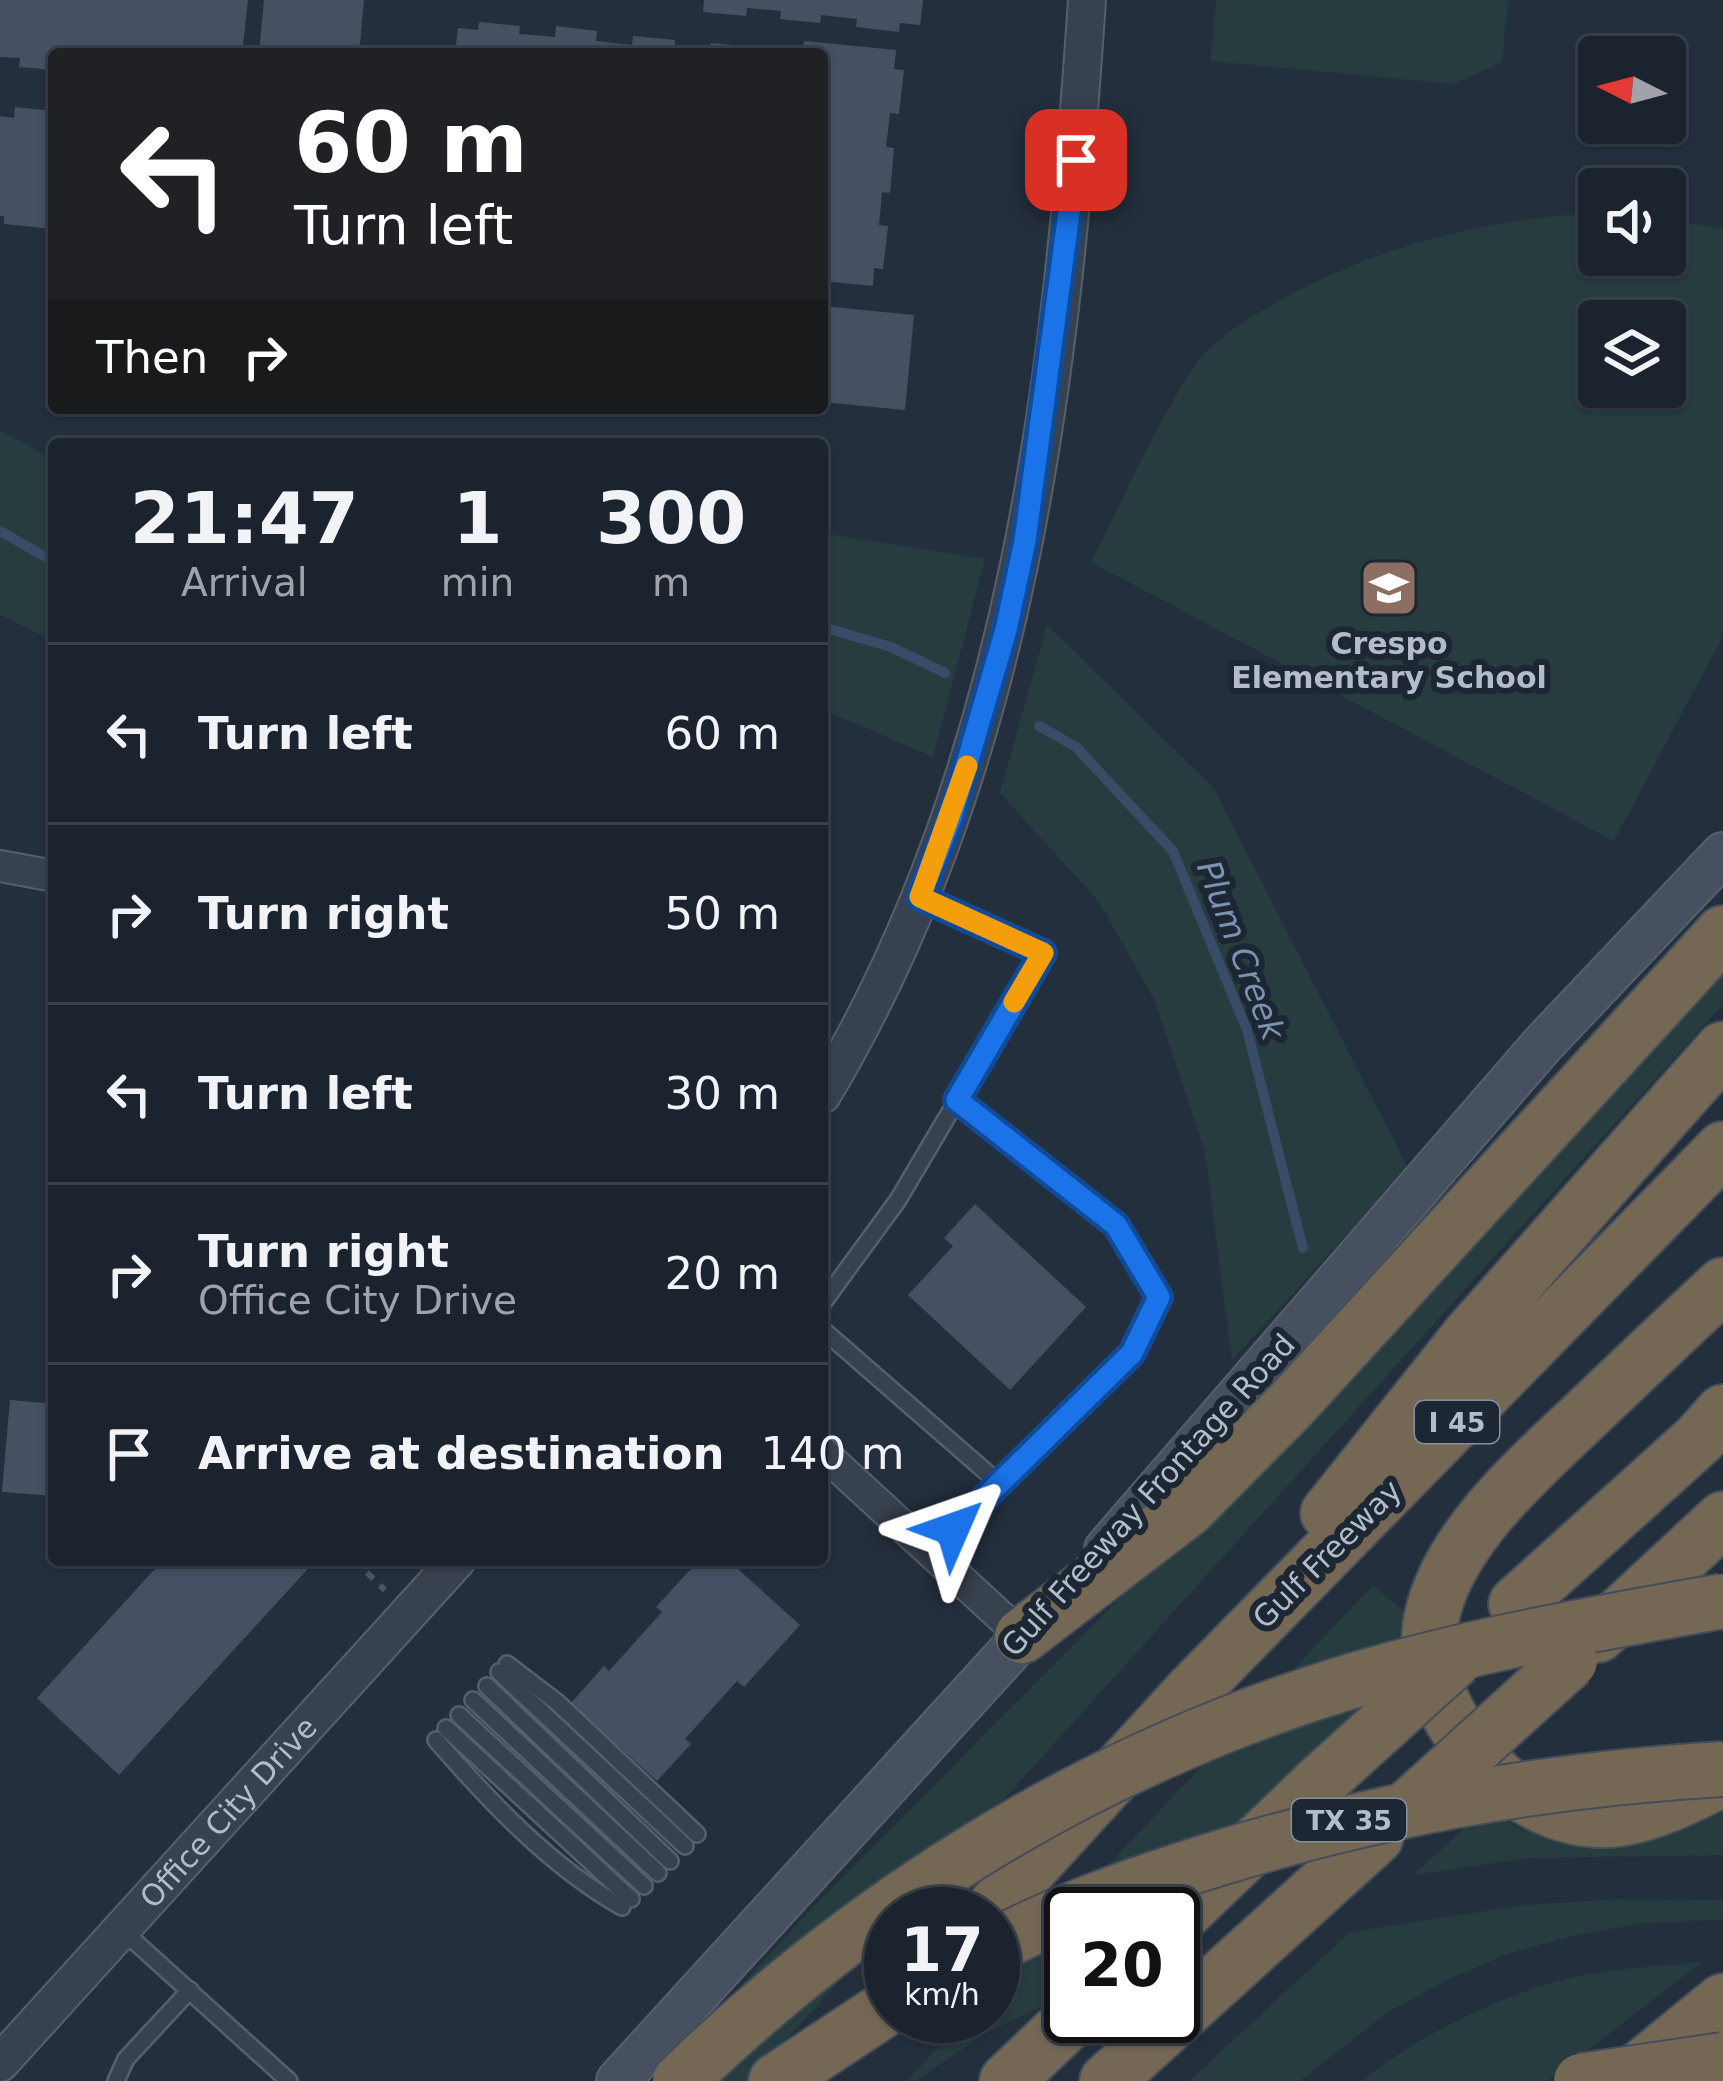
<!DOCTYPE html>
<html lang="en">
<head>
<meta charset="utf-8">
<style>
	:root { --surface:#1b232e; --page:#242b36; --text:#f1f3f6; --muted:#a0a4aa; --line:#39404a }
	body { margin:0; font-family:"DejaVu Sans",sans-serif; background:var(--page); color:var(--text); height:100vh; display:flex; flex-direction:column; font-size:45px; white-space:nowrap }
	* { box-sizing:border-box; margin:0 }
	p { font-size:39px; color:var(--muted) }
	.icon { flex:none; width:66px; height:66px; fill:none; stroke:currentColor; stroke-width:2; stroke-linecap:round; stroke-linejoin:round }
	.map { position:relative; flex:1; overflow:hidden }
	.drawer { position:absolute; left:48px; top:438px; width:780px; height:1128px; display:flex; flex-direction:column; background:var(--surface); border-radius:12px; box-shadow:0 3px 9px #0004,0 0 0 3px var(--line) }
	.drawer>* { flex:none }
	.hud { position:absolute; left:48px; top:48px; width:780px; height:366px; border-radius:12px; box-shadow:0 3px 9px #0004,0 0 0 3px var(--line); background:#202124; color:#fff; overflow:hidden }
	.needle { width:78px; rotate:276deg }
	.controls { position:absolute; left:1578px; top:36px; display:grid; gap:24px }
	.controls a { display:grid; place-items:center; width:108px; height:108px; border-radius:12px; background:var(--surface); box-shadow:0 3px 9px #0004,0 0 0 3px var(--line); font-size:60px }
	.speed { position:absolute; left:864px; top:1887px; display:flex; gap:24px; font-size:60px; font-weight:700; text-align:center }
	.speed>* { display:grid; place-content:center; width:156px; height:156px; border-radius:50%; background:var(--surface); box-shadow:0 3px 9px #0004,0 0 0 3px var(--line); line-height:1 }
	.speed small { font-size:30px; font-weight:400 }
	.speed .limit { border:6px solid #111; border-radius:18px; background:#fff; color:#111 }
	.pin { position:absolute; display:grid; place-items:center; width:102px; height:102px; color:#fff; margin:-51px; border-radius:24px; box-shadow:0 6px 18px #0006 }
	.me { position:absolute; width:132px; margin:-66px; rotate:47deg; stroke-linejoin:round; filter:drop-shadow(0 0 9px #0008) }
	.turn { display:flex; align-items:center; gap:42px; height:252px; padding:0 48px; font-size:54px }
	.turn .icon { width:156px; height:156px; stroke-width:2.5 }
	.turn b { display:block; font-size:84px; line-height:102px }
	.then { display:flex; align-items:center; height:114px; padding:0 48px; background:#0003; gap:24px; font-size:45px }
	.eta { display:flex; justify-content:space-evenly; align-items:center; height:204px; text-align:center }
	.eta b { font-size:72px; font-weight:600; line-height:84px }
	ul { padding:0; list-style:none }
	li { display:flex; align-items:center; gap:36px; height:180px; padding:0 48px; border-top:3px solid var(--line) }
	li div { flex:1 }
	li b { display:block; font-size:45px }
	li em { font-style:normal }
	.map>svg:first-child { display:block }
	.green { fill:#263c3f; fill-rule:evenodd }
	.lines { fill:none; stroke-linecap:round; stroke-linejoin:round }
	.stream { stroke:#394c67; stroke-width:10 }
	.building { fill:#455162 }
	.service-casing { stroke:#565f6c; stroke-width:20 }
	.minor-casing { stroke:#565f6c; stroke-width:34 }
	.tertiary-casing { stroke:#565f6c; stroke-width:40 }
	.secondary-casing { stroke:#565f6c; stroke-width:46 }
	.motorway-casing { stroke:#434c59; stroke-width:58 }
	.path { stroke:#44595c; stroke-width:6; stroke-dasharray:9 9; stroke-linecap:butt }
	.service { stroke:#38414e; stroke-width:15 }
	.minor { stroke:#38414e; stroke-width:30 }
	.tertiary { stroke:#38414e; stroke-width:36 }
	.secondary { stroke:#465061; stroke-width:42 }
	.motorway { stroke:#746855; stroke-width:54 }
	.motorway-bridge-casing { stroke:#434c59; stroke-width:58; stroke-linecap:butt }
	.motorway-bridge { stroke:#746855; stroke-width:54 }
	.route-casing { stroke:#114b97; stroke-width:30 }
	.route { stroke:#1a73e8; stroke-width:21 }
	.slow { stroke:#f59e0b; stroke-width:21 }
	.labels { text-anchor:middle; dominant-baseline:central; stroke-width:12; stroke-linejoin:round; paint-order:stroke }
	.shield { fill:#1d2633; stroke:#878f9c; stroke-width:3 }
	.shield-label { font-size:27px; font-weight:bold; fill:#b4bcc9 }
	.poi-label { font-size:30px; font-weight:bold; fill:#b4bcc9; stroke:#1d2633 }
	.street-label { font-size:30px; fill:#b4bcc9; stroke:#1d2633 }
	.water-label { font-size:33px; font-style:italic; fill:#7c92b1; stroke:#1d2633 }
</style>
</head>
<body>
<div class="map">
<svg width="1723" height="2081" viewBox="0 0 1723 2081">
	<rect width="100%" height="100%" fill="#242f3e"/>
	<!-- green -->
	<g class="green">
		<polygon points="1216,0 1508,0 1502,62 1454,84 1210,61"/>
		<path d="M1565,215l34,1v39h66v-34l58,7v408l-109,205 -523,-279c33,-64 63,-134 102,-194 16,-24 46,-44 70,-58 94,-56 194,-84 302,-95zM1665,321v66h-66v-66z"/>
		<polygon points="0,431 54,459 54,641 0,615"/>
		<polygon points="822,533 985,559 933,757 822,709"/>
		<polygon points="1047,625 1213,787 1408,1168 1232,1360 1205,1152 1155,1001 1099,902 1000,793"/>
		<polygon points="1723,964 1723,1004 749,2081 654,2081 813,1907 1451,1265"/>
		<polygon points="1373,1585 1405,1613 1405,1678 1149,1914 1071,1914 1071,1986 1053,2002 987,2032 916,2081 907,2081 966,2016 993,2016 993,1987"/>
		<path d="M1723,1803v52l-193,3 -117,17 73,-66c52,35 128,52 188,23 17,-8 33,-19 49,-29z"/>
		<polygon points="1618,1899 1723,1900 1723,1919 1640,1924 1577,1935 1510,1953 1449,1979 1388,2012 1300,2081 1189,2081 1350,1932 1524,1905"/>
		<path d="M1702,1962l-154,119h-186c51,-42 120,-76 182,-96 51,-16 106,-18 158,-23z"/>
	</g>
	<g class="lines">
		<!-- stream -->
		<g class="stream">
			<polyline points="0,531 54,562"/>
			<polyline points="822,627 891,647 945,673"/>
			<polyline points="1039,726 1076,747 1173,851 1247,1030 1303,1248"/>
		</g>
	</g>
	<!-- building -->
	<g class="building">
		<polygon points="0,0 248,0 242,54 54,54 54,70 19,67 20,58 0,57"/>
		<polygon points="264,0 364,0 359,54 259,54"/>
		<polygon points="704,0 923,0 920,25 900,23 899,32 856,27 857,19 821,15 820,23 780,19 781,11 747,8 746,16 703,12"/>
		<polygon points="479,22 520,26 519,34 555,37 556,26 597,31 596,41 632,45 633,36 675,40 675,49 690,51 689,54 455,54 458,28 478,30"/>
		<polygon points="804,41 896,50 894,69 904,70 899,114 890,113 886,147 894,148 890,193 882,192 879,225 888,226 883,269 874,268 873,286 822,281 822,54 802,54"/>
		<polygon points="711,43 755,47 754,54 710,54"/>
		<polygon points="15,107 54,111 54,229 4,224 4,216 0,216 0,116 14,118"/>
		<polygon points="822,306 914,315 905,410 822,402"/>
		<polygon points="975,1204 1086,1307 1010,1390 908,1295 953,1246 944,1238"/>
		<polygon points="10,1400 54,1404 54,1496 2,1492"/>
		<polygon points="163,1560 316,1560 119,1775 37,1698"/>
		<polygon points="699,1560 728,1560 800,1625 744,1687 737,1681 685,1739 691,1744 657,1781 571,1703 604,1666 609,1671 662,1612 656,1607"/>
	</g>
	<g class="lines">
		<defs>
			<g id="service">
				<polyline points="957,1100 1116,1225 1159,1297 1132,1353 1001,1485"/>
				<polyline points="822,1304 898,1200 1044,953 920,897"/>
				<polyline points="822,1329 1001,1485 930,1552"/>
				<polyline points="507,1664 558,1703 697,1834"/>
				<polyline points="499,1672 685,1846"/>
				<polyline points="487,1686 670,1861"/>
				<polyline points="473,1700 658,1873"/>
				<polyline points="459,1715 644,1886"/>
				<polyline points="446,1728 631,1899"/>
				<path d="M436,1740c53,61 115,127 186,167"/>
				<polyline points="122,1930 289,2081"/>
				<polyline points="116,2081 126,2059 190,1990"/>
			</g>
			<g id="minor">
				<polyline points="0,866 54,876"/>
				<polyline points="822,1452 1022,1636"/>
			</g>
			<g id="tertiary">
				<path d="M822,1095c197,-328 240,-720 265,-1095"/>
				<path id="s1" d="M0,2063l457,-503"/>
			</g>
			<g id="secondary">
				<polyline points="1106,1549 1543,1044 1723,854"/>
				<polyline points="618,2081 1042,1616"/>
			</g>
			<g id="motorway">
				<path d="M1723,1285c-42,39 -84,79 -126,119 -57,55 -141,124 -163,204 -14,47 4,99 34,135 14,17 26,33 44,45 81,55 131,31 211,-9"/>
				<polyline points="1328,1513 1469,1336 1723,1049"/>
				<polyline points="1516,1604 1699,1439 1723,1412"/>
				<polyline points="1598,1635 1723,1519"/>
				<polyline points="1022,1636 1188,1509 1292,1404 1723,933"/>
				<polyline points="988,1914 1190,1693 1723,1149"/>
				<polyline points="1173,1923 1320,1782"/>
				<polyline points="776,2081 891,2005"/>
				<polyline points="1007,2081 1075,2016"/>
				<polyline points="1107,2081 1376,1837"/>
				<polyline points="1625,2081 1723,2001"/>
			</g>
		</defs>
		<!-- service casing -->
		<use href="#service" class="service-casing"/>
		<!-- minor casing -->
		<use href="#minor" class="minor-casing"/>
		<!-- tertiary casing -->
		<use href="#tertiary" class="tertiary-casing"/>
		<!-- secondary casing -->
		<use href="#secondary" class="secondary-casing"/>
		<!-- motorway casing -->
		<use href="#motorway" class="motorway-casing"/>
		<!-- path -->
		<polyline class="path" points="354,1560 385,1590"/>
		<!-- service -->
		<use href="#service" class="service"/>
		<!-- minor -->
		<use href="#minor" class="minor"/>
		<!-- tertiary -->
		<use href="#tertiary" class="tertiary"/>
		<!-- secondary -->
		<use href="#secondary" class="secondary"/>
		<!-- motorway -->
		<use href="#motorway" class="motorway"/>
		<defs>
			<g id="motorway-bridge">
				<polyline points="1320,1782 1456,1659"/>
				<polyline points="1409,1807 1570,1661"/>
				<path d="M993,1947c69,-37 146,-64 220,-87 167,-52 336,-81 510,-91"/>
				<path d="M680,2081c176,-171 391,-307 625,-385 136,-46 277,-70 418,-95"/>
				<polyline points="1581,2081 1723,2060"/>
			</g>
		</defs>
		<!-- motorway-bridge casing -->
		<use href="#motorway-bridge" class="motorway-bridge-casing"/>
		<!-- motorway-bridge -->
		<use href="#motorway-bridge" class="motorway-bridge"/>
	</g>
	<g class="lines">
		<defs>
			<polyline id="route" points="953,1529 1132,1353 1159,1297 1116,1225 957,1100 1043,953 920,897 951,818 1006,630 1025,541 1076,160"/>
		</defs>
		<!-- route casing -->
		<use href="#route" class="route-casing"/>
		<!-- route -->
		<use href="#route" class="route"/>
		<!-- slow -->
		<polyline class="slow" points="967,766 920,897 1043,953 1014,1002"/>
	</g>
	<!-- icons -->
	<defs>
		<symbol id="school-square" viewBox="-11 -11 22 22"><rect x="-9" y="-9" width="18" height="18" rx="4" fill="#8d6e63" stroke="#1d2633"/><path d="M0-5L7-2L0 1L-7-2ZM-4 1L0 2.5L4 1V4Q0 6-4 4Z" fill="#fff"/></symbol>
	</defs>
	<g fill-rule="evenodd">
		<use href="#school-square" x="1356" y="555" width="66" height="66"/>
	</g>
	<g class="labels">
		<!-- shield labels -->
		<g class="shield">
			<rect x="1415" y="1401" width="84" height="42" rx="9"/>
			<rect x="1292" y="1799" width="114" height="42" rx="9"/>
		</g>
		<g class="shield-label">
			<text x="1457" y="1422">I 45</text>
			<text x="1349" y="1820">TX 35</text>
		</g>
		<!-- poi labels -->
		<g class="poi-label">
			<text x="1389" y="643">Crespo<tspan x="1389" dy="34">Elementary School</tspan></text>
		</g>
		<!-- street labels -->
		<g class="street-label">
			<text transform="translate(1148 1495) rotate(-48)">Gulf Freeway Frontage Road</text>
			<text transform="translate(1327 1554) rotate(-45)">Gulf Freeway</text>
			<text stroke="none"><textPath href="#s1" startOffset="339">Office City Drive</textPath></text>
		</g>
		<!-- water labels -->
		<g class="water-label">
			<text transform="translate(1241 950) rotate(69)">Plum Creek</text>
		</g>
	</g>
</svg>
<div class="controls">
<a><svg class="needle" viewBox="-14 -14 28 28"><path d="M0-13l5 13h-10z" fill="#e53935"/><path d="M0 13l5-13h-10z" fill="#a0a4aa"/></svg></a>
<a><svg class="icon" aria-label="sound" viewBox="0 0 24 24"><path d="M4 9h4l5-4v14l-5-4H4zM17 9q2 3 0 6"/></svg></a>
<a><svg class="icon" aria-label="layers" viewBox="0 0 24 24"><path d="M12 4l9 5-9 5-9-5zM3 14l9 5 9-5"/></svg></a>
</div>
<div class="speed"><div>17<small>km/h</small></div><div class="limit">20</div></div>
<div class="pin" style="left:1076px;top:160px;background:#d93025"><svg class="icon" aria-label="arrive" viewBox="0 0 24 24"><path d="M6 21V4h12l-3 4 3 4H6"/></svg></div>
<svg class="me" style="left:953px;top:1529px" viewBox="-20 -20 40 40"><path d="M0-17L14 15 0 8-14 15z" fill="#1a73e8" stroke="#fff" stroke-width="4"/></svg>
<div class="hud">
<div class="turn"><svg class="icon" aria-label="left" viewBox="0 0 24 24"><path d="M17 20v-9H6M10 6l-5 5 5 5"/></svg><div><b>60 m</b>Turn left</div></div>
<div class="then">Then<svg class="icon" aria-label="right" viewBox="0 0 24 24"><path d="M7 20v-9h11M14 6l5 5-5 5"/></svg></div>
</div>
<section class="drawer">
<div class="eta">
<div><b>21:47</b><p>Arrival</p></div>
<div><b>1</b><p>min</p></div>
<div><b>300</b><p>m</p></div>
</div>
<ul>
<li><svg class="icon" aria-label="left" viewBox="0 0 24 24"><path d="M17 20v-9H6M10 6l-5 5 5 5"/></svg><div><b>Turn left</b></div><em>60 m</em></li>
<li><svg class="icon" aria-label="right" viewBox="0 0 24 24"><path d="M7 20v-9h11M14 6l5 5-5 5"/></svg><div><b>Turn right</b></div><em>50 m</em></li>
<li><svg class="icon" aria-label="left" viewBox="0 0 24 24"><path d="M17 20v-9H6M10 6l-5 5 5 5"/></svg><div><b>Turn left</b></div><em>30 m</em></li>
<li><svg class="icon" aria-label="right" viewBox="0 0 24 24"><path d="M7 20v-9h11M14 6l5 5-5 5"/></svg><div><b>Turn right</b><p>Office City Drive</p></div><em>20 m</em></li>
<li><svg class="icon" aria-label="arrive" viewBox="0 0 24 24"><path d="M6 21V4h12l-3 4 3 4H6"/></svg><div><b>Arrive at destination</b></div><em>140 m</em></li>
</ul>
</section>
</div>
</body>
</html>
